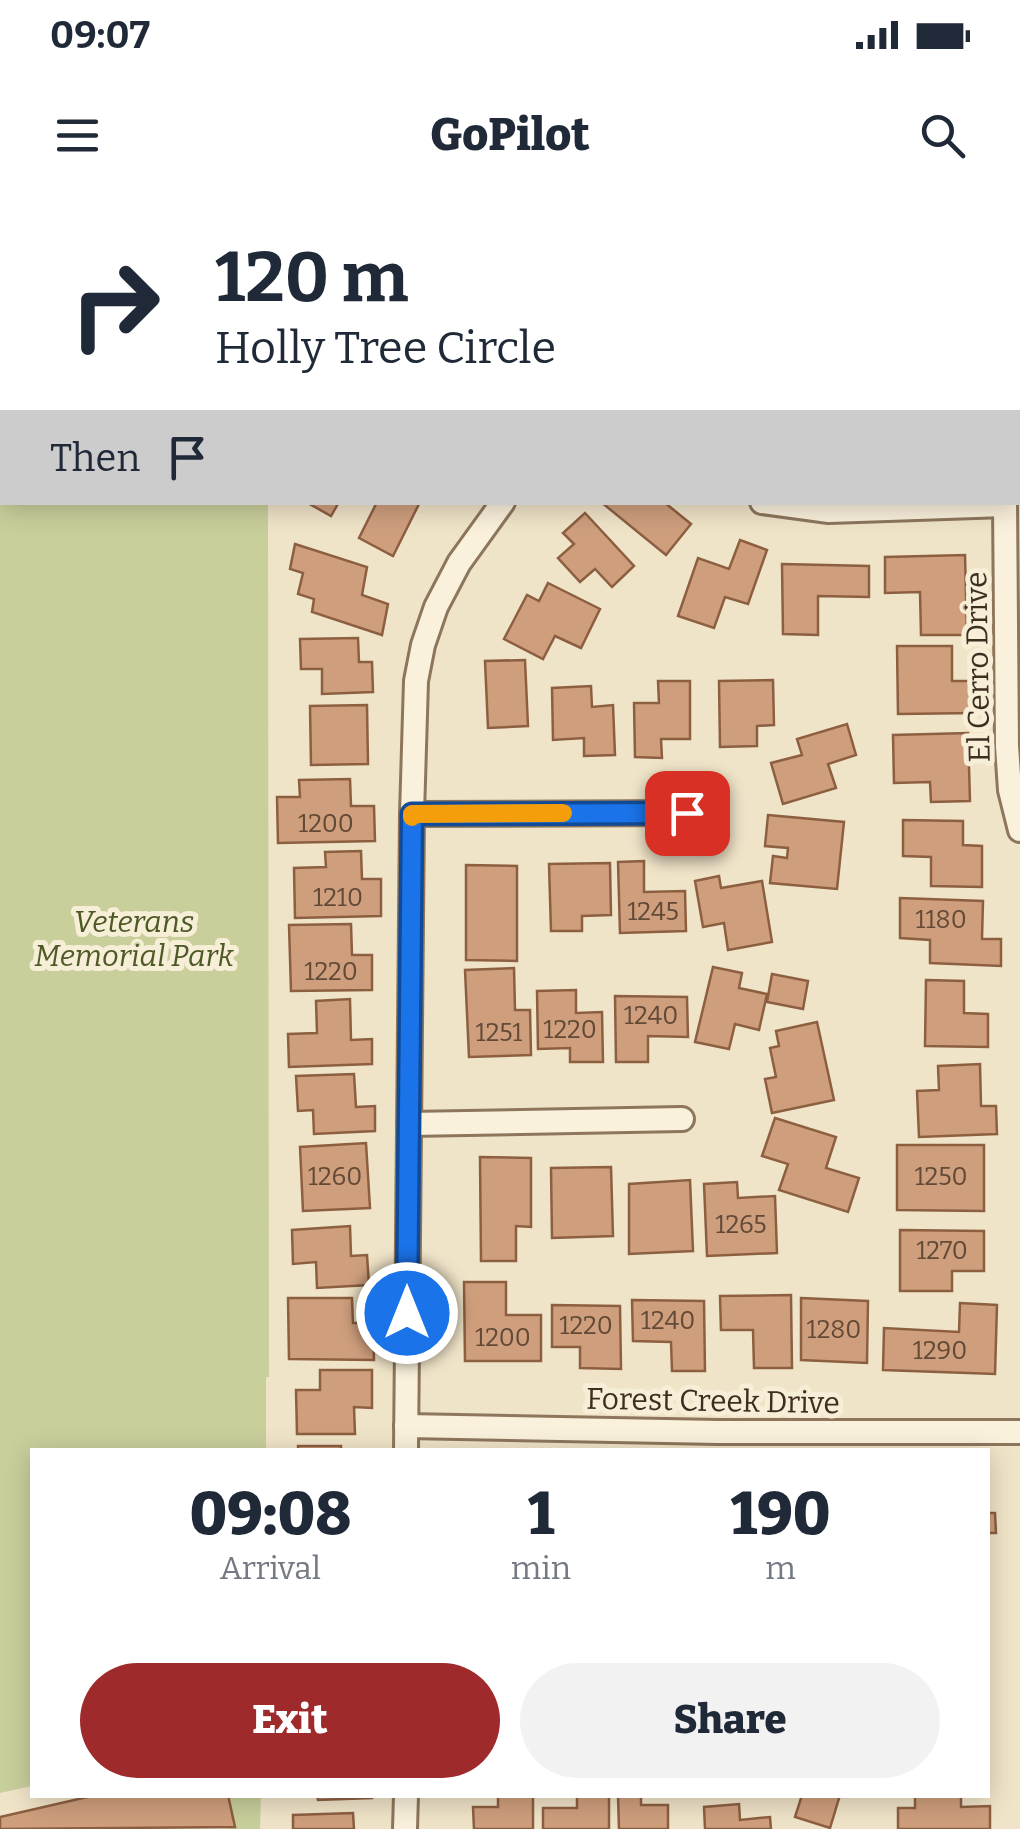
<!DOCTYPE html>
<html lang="en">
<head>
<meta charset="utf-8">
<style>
	:root { --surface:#fff; --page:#f2f2f3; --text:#1f2937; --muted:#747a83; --accent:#9e2a2b }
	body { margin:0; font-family:Bitter,serif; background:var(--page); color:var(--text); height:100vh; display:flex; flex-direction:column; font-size:38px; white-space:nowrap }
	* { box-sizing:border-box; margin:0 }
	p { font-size:32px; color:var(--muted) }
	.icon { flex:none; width:55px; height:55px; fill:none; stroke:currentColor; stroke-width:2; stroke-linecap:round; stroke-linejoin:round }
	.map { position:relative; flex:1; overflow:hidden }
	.side { position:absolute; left:30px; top:1248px; width:960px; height:350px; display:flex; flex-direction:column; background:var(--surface); border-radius:0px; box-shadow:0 5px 25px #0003 }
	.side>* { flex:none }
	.hud { position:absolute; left:0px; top:0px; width:1020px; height:305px; box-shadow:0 5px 25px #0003; background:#fff; color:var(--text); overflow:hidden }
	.pin { position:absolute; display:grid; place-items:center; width:85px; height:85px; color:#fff; margin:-42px; border-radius:20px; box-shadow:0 5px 15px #0006 }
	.me { position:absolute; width:110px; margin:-55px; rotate:0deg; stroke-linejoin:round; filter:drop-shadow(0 0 8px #0008) }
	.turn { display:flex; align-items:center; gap:35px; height:210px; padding:0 50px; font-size:45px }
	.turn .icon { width:130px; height:130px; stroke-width:2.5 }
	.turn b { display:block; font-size:70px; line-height:85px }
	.then { display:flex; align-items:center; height:95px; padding:0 50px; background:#0003; gap:20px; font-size:38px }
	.eta { display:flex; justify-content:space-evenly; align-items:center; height:170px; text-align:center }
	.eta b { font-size:60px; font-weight:800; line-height:70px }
	.action { display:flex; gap:20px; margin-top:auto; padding:20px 50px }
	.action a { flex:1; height:115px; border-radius:60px; background:var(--accent); color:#fff; font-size:40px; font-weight:800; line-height:115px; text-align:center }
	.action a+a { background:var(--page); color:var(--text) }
	.status { display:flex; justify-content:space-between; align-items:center; height:70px; padding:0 50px; background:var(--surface); direction:ltr }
	.status svg { height:28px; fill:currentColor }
	header { display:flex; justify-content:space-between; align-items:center; height:130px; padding:0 50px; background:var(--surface); font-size:45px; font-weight:800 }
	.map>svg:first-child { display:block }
	.green { fill:#c9cf9b }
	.building { fill:#cf9f7d; stroke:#8d5f41; stroke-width:2.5 }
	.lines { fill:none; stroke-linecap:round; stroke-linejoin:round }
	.street-casing { stroke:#8d765c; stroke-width:28 }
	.street { stroke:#faf1dc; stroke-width:22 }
	.route-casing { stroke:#114b97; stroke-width:25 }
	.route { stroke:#1a73e8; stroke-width:18 }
	.slow { stroke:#f59e0b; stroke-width:18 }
	.labels { text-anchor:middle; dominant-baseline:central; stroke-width:10; stroke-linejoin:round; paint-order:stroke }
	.number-label { font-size:25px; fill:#624a37 }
	.street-label { font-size:30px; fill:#3d2e20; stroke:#f7eed8 }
	.park-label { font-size:30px; font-style:italic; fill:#4d5a26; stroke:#f7eed8 }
</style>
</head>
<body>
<div class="status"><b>09:07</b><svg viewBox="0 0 49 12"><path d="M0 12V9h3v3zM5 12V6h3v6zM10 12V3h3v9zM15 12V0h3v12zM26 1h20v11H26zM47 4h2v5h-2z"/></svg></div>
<header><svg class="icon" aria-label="menu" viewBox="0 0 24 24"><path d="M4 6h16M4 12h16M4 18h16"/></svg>GoPilot<svg class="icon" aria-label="search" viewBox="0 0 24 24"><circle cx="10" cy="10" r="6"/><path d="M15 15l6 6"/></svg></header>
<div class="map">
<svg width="1020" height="1629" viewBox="0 0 1020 1629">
	<rect width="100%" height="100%" fill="#f0e4c8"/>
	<!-- green -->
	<g class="green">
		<polygon points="0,0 268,0 2,2 2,302 268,303 269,1177 266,1177 266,1250 32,1250 32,1586 0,1593"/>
		<polygon points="228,1595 261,1595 260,1629 225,1629 235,1626"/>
	</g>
	<!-- building -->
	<g class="building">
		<rect x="409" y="0" width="39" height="2"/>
		<polygon points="515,0 544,0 557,1 515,2"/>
		<rect x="750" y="0" width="87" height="2"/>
		<polygon points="306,302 339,302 331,316"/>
		<polygon points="377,302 420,302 393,356 359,338"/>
		<polygon points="601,302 664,302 691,324 666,355"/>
		<polygon points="585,313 634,366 612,387 595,369 580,382 558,358 574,344 563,333"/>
		<polygon points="740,340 767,350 748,404 725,397 714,428 678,416 698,358 729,369"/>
		<polygon points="295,344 367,367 362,395 388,404 382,435 312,412 314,399 298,394 303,373 290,369"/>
		<polygon points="965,355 967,435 921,435 920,392 885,393 885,357"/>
		<polygon points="782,364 869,366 869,397 818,396 818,435 783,434"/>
		<polygon points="548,383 600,409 581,448 555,436 543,459 504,439 527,395 539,401"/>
		<polygon points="358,438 359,462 372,462 373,492 322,494 322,469 301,469 300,439"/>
		<polygon points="897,446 952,446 952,481 976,481 976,513 898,514"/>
		<polygon points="525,460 528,526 488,528 485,461"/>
		<polygon points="773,480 774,525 757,526 757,546 720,547 719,481"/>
		<polygon points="658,481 690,481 690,539 661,539 662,558 635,557 634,503 659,503"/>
		<polygon points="591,486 592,507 613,505 615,555 584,556 584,538 553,540 552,488"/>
		<polygon points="367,505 368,564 311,565 310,506"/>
		<polygon points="847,524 856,555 828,564 836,588 783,604 771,563 802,555 797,539"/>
		<polygon points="968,533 970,601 931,602 930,582 894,583 893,535"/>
		<polygon points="350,579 351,606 374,606 375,641 278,643 277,597 300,597 299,580"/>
		<polygon points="768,615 844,622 837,689 770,683 773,656 787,658 788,648 765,646"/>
		<polygon points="903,620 963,621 963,645 982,646 982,687 931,686 931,657 903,656"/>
		<polygon points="361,651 362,679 381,679 381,716 295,718 294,668 326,667 325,652"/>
		<polygon points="644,661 644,692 685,691 686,731 620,733 618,662"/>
		<polygon points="610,663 611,715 582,716 582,731 551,731 549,664"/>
		<polygon points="466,665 517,666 517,761 466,760"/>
		<polygon points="719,676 721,688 762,681 772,742 728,750 724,723 703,727 695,681"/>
		<polygon points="900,698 983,701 982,739 1001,739 1001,766 930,763 930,740 900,738"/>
		<polygon points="351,724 352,755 372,755 372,790 291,791 289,725"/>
		<polygon points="713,767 742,773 739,788 767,794 759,830 735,824 729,849 695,842"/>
		<polygon points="514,768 515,810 530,810 531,855 469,857 465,770"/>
		<polygon points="772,774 808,781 803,809 767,802"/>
		<polygon points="926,780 964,781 964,813 988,814 988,847 925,846"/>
		<polygon points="576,790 576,813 602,812 603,862 570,862 570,848 538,849 537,791"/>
		<polygon points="615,796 687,797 688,837 648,836 648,862 616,862"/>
		<polygon points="350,799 351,840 372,839 372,864 289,867 288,834 317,833 316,801"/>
		<polygon points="817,822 834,900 772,913 765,879 776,877 770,848 779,846 776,831"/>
		<polygon points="980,864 981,906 996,906 997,934 919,937 917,891 939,890 938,866"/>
		<polygon points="354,874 356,907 375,906 375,931 314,934 313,910 298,911 296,876"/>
		<polygon points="775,918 836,937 826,968 859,978 848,1012 779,990 788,964 762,956"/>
		<polygon points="366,943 370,1008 303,1011 300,947"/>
		<polygon points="897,945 984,945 984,1011 897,1010"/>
		<polygon points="480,957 531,958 531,1027 516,1026 516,1061 481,1061"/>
		<polygon points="611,967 613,1036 552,1038 551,968"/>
		<polygon points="690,980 693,1051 629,1054 629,984"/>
		<polygon points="737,982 738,998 775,996 777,1053 707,1056 704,984"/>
		<polygon points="350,1026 351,1056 367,1055 369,1085 317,1088 316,1062 293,1064 292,1030"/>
		<polygon points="900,1030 984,1031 984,1071 952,1071 952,1091 900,1091"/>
		<polygon points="464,1082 506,1082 506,1115 541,1115 541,1161 465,1161"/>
		<polygon points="791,1095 792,1168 754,1168 753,1130 721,1130 720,1096"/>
		<polygon points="288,1098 352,1098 353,1123 373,1123 374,1160 289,1159"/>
		<polygon points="801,1098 868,1101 867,1163 801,1160"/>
		<polygon points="632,1100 704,1101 705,1171 672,1171 671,1142 633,1141"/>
		<polygon points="960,1103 997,1105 995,1174 883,1170 884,1128 959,1132"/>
		<polygon points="552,1105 620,1106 621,1169 580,1168 580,1147 552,1147"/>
		<polygon points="320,1170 372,1170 372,1208 354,1207 355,1234 297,1234 296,1190 320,1190"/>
		<rect x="298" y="1246" width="43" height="4"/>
		<polygon points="988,1313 995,1313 996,1333 988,1333"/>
		<polygon points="96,1595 228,1595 235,1627 0,1629 0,1617"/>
		<polygon points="317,1595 372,1595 372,1598 318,1600"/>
		<polygon points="498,1595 533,1595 533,1629 474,1629 473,1607 498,1607"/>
		<polygon points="577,1595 609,1595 609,1629 543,1629 543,1608 577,1608"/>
		<polygon points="618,1595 641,1595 641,1605 668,1605 668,1629 619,1629"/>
		<polygon points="802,1595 840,1595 830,1628 795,1617"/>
		<polygon points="915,1595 961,1595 961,1607 990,1606 990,1629 898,1629 898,1608 915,1608"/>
		<polygon points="739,1604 740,1620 770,1617 771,1629 705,1629 704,1607"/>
		<polygon points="353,1613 354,1629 293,1629 293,1615"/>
	</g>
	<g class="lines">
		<defs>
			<g id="street">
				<polyline points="664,2 665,0"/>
				<polyline points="1018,126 1020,119"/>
				<polyline points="762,302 829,311 1005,305"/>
				<polyline points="1005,302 1007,546 1010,590 1020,630"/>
				<polyline points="412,614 687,613"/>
				<polyline points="409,924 682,919"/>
				<polyline points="406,1226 718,1232 1020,1232"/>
				<polyline points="406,1250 412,614 416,481 423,445 436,407 459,363 503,302"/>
				<polyline points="405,1629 406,1595"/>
			</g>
		</defs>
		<!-- street casing -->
		<use href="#street" class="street-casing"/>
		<!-- street -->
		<use href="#street" class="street"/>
	</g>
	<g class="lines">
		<defs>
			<polyline id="route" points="407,1113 412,614 687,613"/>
		</defs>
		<!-- route casing -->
		<use href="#route" class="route-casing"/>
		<!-- route -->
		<use href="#route" class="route"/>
		<!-- slow -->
		<polyline class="slow" points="412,617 412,614 563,613"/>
	</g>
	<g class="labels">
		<!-- number labels -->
		<g class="number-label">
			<text x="326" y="624">1200</text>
			<text x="338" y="698">1210</text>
			<text x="653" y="712">1245</text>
			<text x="941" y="720">1180</text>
			<text x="331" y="772">1220</text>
			<text x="651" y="816">1240</text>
			<text x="570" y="830">1220</text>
			<text x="499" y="833">1251</text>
			<text x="335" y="977">1260</text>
			<text x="941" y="977">1250</text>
			<text x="741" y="1025">1265</text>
			<text x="942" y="1051">1270</text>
			<text x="668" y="1121">1240</text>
			<text x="586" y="1126">1220</text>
			<text x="834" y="1130">1280</text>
			<text x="503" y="1138">1200</text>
			<text x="940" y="1151">1290</text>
		</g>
		<!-- street labels -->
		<g class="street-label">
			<text transform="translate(978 467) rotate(-91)">El Cerro Drive</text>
			<text transform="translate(713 1201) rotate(1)">Forest Creek Drive</text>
		</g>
		<!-- park labels -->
		<g class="park-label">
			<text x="134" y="722">Veterans<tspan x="134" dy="34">Memorial Park</tspan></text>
		</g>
	</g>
</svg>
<div class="pin" style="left:687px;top:613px;background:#d93025"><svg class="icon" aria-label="arrive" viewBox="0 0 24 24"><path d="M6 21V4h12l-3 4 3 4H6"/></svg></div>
<svg class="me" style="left:407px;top:1113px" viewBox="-20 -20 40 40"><circle r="17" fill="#1a73e8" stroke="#fff" stroke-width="3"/><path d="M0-11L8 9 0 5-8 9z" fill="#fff"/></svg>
<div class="hud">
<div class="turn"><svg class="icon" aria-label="right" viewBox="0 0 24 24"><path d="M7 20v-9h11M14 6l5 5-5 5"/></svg><div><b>120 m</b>Holly Tree Circle</div></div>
<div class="then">Then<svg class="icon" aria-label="arrive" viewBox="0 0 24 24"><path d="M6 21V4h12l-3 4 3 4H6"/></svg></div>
</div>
<section class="side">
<div class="eta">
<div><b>09:08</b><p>Arrival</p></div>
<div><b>1</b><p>min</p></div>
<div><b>190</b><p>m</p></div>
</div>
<div class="action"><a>Exit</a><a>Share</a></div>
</section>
</div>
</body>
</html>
